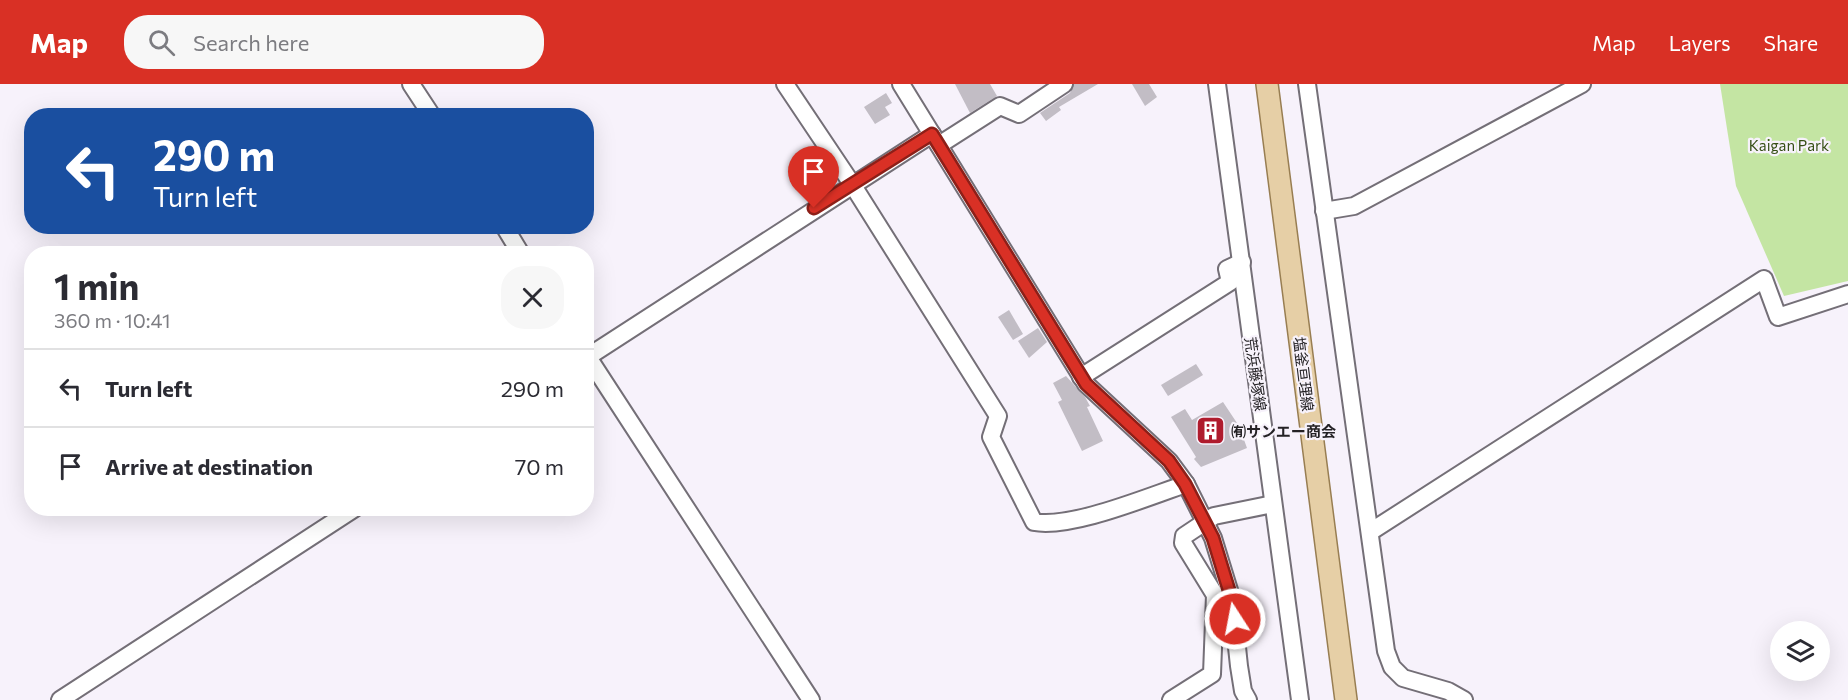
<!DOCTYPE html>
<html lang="en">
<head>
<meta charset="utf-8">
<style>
	:root { --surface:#fff; --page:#f7f7f7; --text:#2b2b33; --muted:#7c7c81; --line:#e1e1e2; --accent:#d93025 }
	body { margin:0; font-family:Commissioner,"Noto Sans JP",sans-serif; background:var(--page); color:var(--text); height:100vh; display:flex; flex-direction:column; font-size:22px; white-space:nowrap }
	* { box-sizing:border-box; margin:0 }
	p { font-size:20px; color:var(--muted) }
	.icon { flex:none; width:33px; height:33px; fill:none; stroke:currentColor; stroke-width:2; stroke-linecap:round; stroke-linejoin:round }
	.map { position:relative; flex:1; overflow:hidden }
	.drawer { position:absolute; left:24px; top:162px; width:570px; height:270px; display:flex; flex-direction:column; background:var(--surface); border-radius:24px; box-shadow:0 6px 24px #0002 }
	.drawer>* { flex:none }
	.top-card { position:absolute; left:24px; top:24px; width:570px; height:126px; border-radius:24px; box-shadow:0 6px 24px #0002; background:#1a4fa0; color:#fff; overflow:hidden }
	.controls { position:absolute; left:1770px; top:537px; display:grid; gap:12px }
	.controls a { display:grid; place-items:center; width:60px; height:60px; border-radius:50%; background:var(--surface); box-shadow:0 6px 24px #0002; font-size:30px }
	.pin { position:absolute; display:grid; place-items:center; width:51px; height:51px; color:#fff; margin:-62px -26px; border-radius:50% 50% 50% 0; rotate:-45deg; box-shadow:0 0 6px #0007 }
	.pin .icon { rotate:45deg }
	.me { position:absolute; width:66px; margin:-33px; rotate:349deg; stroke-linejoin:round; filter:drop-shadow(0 0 4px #0008) }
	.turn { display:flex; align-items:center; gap:21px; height:126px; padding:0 30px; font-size:27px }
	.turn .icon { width:78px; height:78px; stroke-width:2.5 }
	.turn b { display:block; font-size:42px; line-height:51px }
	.round { display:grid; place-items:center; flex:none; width:63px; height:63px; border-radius:24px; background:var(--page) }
	.overview { display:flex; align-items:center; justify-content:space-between; height:102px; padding:0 30px }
	h1 { font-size:36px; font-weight:700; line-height:45px }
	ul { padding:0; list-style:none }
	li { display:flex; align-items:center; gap:18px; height:78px; padding:0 30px; border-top:2px solid var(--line) }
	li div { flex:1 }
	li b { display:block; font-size:22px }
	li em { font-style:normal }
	header { display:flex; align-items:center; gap:36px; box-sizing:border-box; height:84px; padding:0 30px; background:var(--accent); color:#fff }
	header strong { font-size:28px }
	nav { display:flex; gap:33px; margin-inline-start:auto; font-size:21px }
	.search { width:420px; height:54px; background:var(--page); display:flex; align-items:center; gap:15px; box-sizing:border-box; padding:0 21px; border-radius:24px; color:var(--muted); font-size:22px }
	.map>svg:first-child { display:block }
	.green { fill:#c4e5a3 }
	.building { fill:#c2bdc5 }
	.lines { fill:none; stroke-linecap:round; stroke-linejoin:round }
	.minor-casing { stroke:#746f77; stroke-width:20 }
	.major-casing { stroke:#987e52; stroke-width:24 }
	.minor { stroke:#fff; stroke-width:16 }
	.major { stroke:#e6cfa6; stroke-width:21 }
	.route-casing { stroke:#8d1f18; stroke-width:15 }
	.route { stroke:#d93025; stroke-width:10 }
	.labels { text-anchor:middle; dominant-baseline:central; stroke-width:4.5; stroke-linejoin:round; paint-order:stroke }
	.park-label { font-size:15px; fill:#354e14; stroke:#f7f2fb }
	.street-label { font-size:15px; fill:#242225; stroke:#f7f2fb }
	.poi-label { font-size:15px; font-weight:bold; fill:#242225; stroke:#f7f2fb; text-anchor:start }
</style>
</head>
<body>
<header>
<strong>Map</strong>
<div class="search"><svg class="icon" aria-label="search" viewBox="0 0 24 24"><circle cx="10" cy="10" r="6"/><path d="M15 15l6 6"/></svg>Search here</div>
<nav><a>Map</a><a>Layers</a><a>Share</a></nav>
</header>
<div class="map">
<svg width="1848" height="616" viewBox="0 0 1848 616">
	<rect width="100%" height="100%" fill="#f7f2fb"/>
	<!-- green -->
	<polygon class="green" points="1720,0 1848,0 1848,197 1784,212 1736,102"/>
	<!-- building -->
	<g class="building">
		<polygon points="955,0 990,0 997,12 970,29"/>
		<polygon points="1074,0 1098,0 1059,23 1061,26 1046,37 1040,29 1070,9"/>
		<polygon points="1132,0 1149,0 1157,13 1145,22"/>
		<polygon points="886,9 892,19 885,23 890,31 875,40 864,23"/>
		<polygon points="1009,226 1023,250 1013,256 998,233"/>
		<polygon points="1038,244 1047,258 1029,274 1018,257"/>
		<polygon points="1196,280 1203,291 1168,312 1161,301"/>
		<polygon points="1066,292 1085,313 1090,322 1087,323 1103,357 1082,367 1058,318 1062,316 1053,299"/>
		<polygon points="1223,318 1239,342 1247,364 1201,383 1194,375 1196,373 1171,333 1185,325 1192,336"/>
	</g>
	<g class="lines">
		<defs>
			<g id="minor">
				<polyline points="411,0 432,32"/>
				<path d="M785,0l67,100 146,232 -7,21 43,85c37,7 113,-25 152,-38"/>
				<polyline points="901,0 1086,300 1169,377 1186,400 1213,454 1232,516 1239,582 1243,607 1248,616"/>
				<polyline points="1217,0 1300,616"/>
				<polyline points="1307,0 1386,567 1392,583 1403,594 1448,607 1464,616"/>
				<polyline points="939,61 1000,22 1019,30 1064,0"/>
				<polyline points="1324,127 1354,122 1582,0"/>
				<polyline points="504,142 521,170"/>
				<polyline points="586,270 811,616"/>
				<polyline points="586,274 932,50"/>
				<polyline points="1081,293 1230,198 1227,185 1242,178"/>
				<polyline points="1370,448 1764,195 1778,233 1848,210"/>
				<polyline points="60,616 355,424"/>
				<polyline points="1171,616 1212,590 1215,511 1183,459 1184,452 1214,432 1273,420"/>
			</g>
			<polyline id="major" points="1267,0 1346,616"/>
		</defs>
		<!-- minor casing -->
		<use href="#minor" class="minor-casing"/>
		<!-- major casing -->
		<use href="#major" class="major-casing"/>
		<!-- minor -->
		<use href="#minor" class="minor"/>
		<!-- major -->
		<use href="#major" class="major"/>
	</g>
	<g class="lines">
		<defs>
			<polyline id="route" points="814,124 932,50 1086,300 1169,377 1185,400 1213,454 1232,516 1235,535"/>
		</defs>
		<!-- route casing -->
		<use href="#route" class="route-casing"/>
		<!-- route -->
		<use href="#route" class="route"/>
	</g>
	<!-- icons -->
	<defs>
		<symbol id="building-square" viewBox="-11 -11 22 22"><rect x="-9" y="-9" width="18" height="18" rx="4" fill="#af1b2d" stroke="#f7f2fb"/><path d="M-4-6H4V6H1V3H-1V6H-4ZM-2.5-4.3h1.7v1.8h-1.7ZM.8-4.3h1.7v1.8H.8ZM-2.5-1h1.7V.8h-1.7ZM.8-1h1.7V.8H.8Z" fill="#fff"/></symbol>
	</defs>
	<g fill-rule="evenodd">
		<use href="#building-square" x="1194" y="330" width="33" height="33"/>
	</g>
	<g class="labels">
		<!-- park labels -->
		<g class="park-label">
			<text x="1789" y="61">Kaigan Park</text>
		</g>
		<!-- street labels -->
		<g class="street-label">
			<text transform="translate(1256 290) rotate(82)">荒浜藤塚線</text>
			<text transform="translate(1304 290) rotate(83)">塩釜亘理線</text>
		</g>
		<!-- poi labels -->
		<g class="poi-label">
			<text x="1231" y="347">㈲サンエー商会</text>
		</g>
	</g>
</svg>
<div class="controls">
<a><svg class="icon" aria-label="layers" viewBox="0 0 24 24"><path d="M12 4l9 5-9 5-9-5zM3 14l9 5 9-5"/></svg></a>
</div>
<div class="pin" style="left:814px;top:124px;background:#d93025"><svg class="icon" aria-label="arrive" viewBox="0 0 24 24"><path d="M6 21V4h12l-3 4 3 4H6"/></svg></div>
<svg class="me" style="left:1235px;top:535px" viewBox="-20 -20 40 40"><circle r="17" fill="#d93025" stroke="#fff" stroke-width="3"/><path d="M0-11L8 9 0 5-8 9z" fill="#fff"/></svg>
<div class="top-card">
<div class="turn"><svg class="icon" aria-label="left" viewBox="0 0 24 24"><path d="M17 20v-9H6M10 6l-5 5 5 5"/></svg><div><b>290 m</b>Turn left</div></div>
</div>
<section class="drawer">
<div class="overview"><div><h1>1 min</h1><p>360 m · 10:41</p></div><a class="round"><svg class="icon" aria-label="close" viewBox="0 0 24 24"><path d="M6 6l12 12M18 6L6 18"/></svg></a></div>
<ul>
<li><svg class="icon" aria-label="left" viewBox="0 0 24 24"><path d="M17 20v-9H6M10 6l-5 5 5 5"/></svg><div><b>Turn left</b></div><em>290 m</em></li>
<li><svg class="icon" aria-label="arrive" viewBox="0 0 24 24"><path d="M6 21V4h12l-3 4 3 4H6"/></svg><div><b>Arrive at destination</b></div><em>70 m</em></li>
</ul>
</section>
</div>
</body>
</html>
